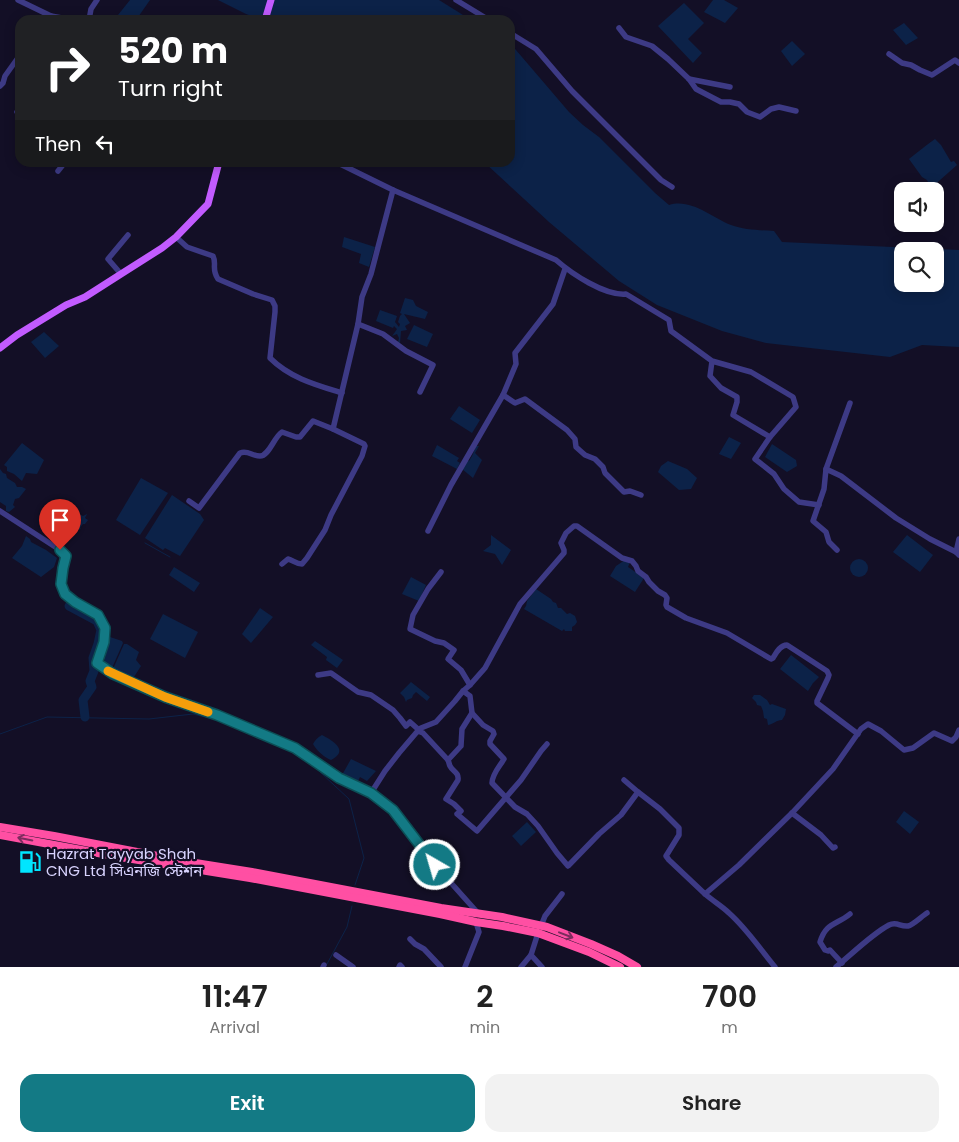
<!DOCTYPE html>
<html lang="en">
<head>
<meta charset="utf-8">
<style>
	:root { --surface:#fff; --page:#f2f2f2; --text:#222; --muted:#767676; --accent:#137a85 }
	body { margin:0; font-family:Poppins,"Noto Sans Bengali",sans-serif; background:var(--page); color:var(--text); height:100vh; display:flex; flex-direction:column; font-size:19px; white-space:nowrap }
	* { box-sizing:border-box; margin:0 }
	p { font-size:16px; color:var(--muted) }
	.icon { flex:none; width:28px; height:28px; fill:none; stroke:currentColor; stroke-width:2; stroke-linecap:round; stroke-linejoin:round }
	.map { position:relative; height:967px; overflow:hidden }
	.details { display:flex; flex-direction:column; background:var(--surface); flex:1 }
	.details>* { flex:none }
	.top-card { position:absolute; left:15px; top:15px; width:500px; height:152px; border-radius:15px; box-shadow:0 2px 12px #0003; background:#202124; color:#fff; overflow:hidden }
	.tools { position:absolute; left:894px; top:182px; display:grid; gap:10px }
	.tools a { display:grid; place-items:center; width:50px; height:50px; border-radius:10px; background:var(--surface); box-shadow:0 2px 12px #0003; font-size:25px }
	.pin { position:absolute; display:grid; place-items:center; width:42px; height:42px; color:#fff; margin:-51px -21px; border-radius:50% 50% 50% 0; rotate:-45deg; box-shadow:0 0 5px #0007 }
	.pin .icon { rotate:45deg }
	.me { position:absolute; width:55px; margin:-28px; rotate:322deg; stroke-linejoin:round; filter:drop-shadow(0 0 4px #0008) }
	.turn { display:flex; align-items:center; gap:18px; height:105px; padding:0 20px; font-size:22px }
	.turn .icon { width:65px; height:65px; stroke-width:2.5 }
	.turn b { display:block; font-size:35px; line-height:42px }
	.then { display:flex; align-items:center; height:48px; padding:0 20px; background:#0003; gap:10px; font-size:19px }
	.eta { display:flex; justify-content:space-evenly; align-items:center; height:85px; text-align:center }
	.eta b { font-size:30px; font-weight:600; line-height:35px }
	.cta { display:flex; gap:10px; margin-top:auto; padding:10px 20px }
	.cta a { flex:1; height:58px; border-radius:15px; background:var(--accent); color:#fff; font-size:20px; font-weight:600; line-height:58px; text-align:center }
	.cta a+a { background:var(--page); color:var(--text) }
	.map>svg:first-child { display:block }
	.water { fill:#0c2248; fill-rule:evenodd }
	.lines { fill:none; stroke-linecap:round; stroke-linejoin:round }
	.stream { stroke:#0c2248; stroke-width:1 }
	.river { stroke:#0c2248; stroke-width:9 }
	.minor { stroke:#3d3a85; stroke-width:5.5 }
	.major { stroke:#c25bff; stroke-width:7 }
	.highway { stroke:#ff4fa3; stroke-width:8 }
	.oneway { stroke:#7d2c5e }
	.route-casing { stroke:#0c4f56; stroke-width:12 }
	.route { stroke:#137a85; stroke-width:9 }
	.slow { stroke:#f59e0b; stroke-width:9 }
	.labels { text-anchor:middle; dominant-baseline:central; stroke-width:4.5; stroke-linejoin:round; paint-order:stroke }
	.poi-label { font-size:15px; fill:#d9d4ff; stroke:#130f26; text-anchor:start }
</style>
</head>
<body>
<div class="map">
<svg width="959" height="967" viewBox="0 0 959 967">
	<rect width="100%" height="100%" fill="#130f26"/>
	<!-- water -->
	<g class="water">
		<polygon points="130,0 150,0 136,20 122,20 118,15"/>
		<polygon points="218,0 439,0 471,20 262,20 246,14"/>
		<polygon points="713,0 724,0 738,8 725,23 704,12"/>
		<polygon points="684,3 704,23 688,39 702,53 693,63 658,26"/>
		<polygon points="904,23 918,38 906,45 893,30"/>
		<polygon points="792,41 805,54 792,66 781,51"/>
		<path d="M510,43l59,69 14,13 16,12 56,56 14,12c22,-7 42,12 62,20 13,5 29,5 43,6l8,11 177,8v97l-37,-2 -32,12 -124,-14 -44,-12 -65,-26 -38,-24 -70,-59 -64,-59 25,-1zM902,251h33v33h-33z"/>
		<path d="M935,139l6,6 10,17 3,-1 3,4 -26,23 -4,-8 -5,-3 -13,-18c9,-7 17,-14 26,-20z"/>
		<polygon points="344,237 375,247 369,267 359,263 361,254 342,247"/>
		<polygon points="405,298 413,300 416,306 428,312 425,319 404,314 410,323 405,326 407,330 401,331 400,343 398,342 399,338 397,334 392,336 395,332 397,329 394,326 393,328 376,321 380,310 397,316 395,322 399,327 400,324 398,322 400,316 402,314 400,313"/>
		<polygon points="414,325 433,334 427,347 407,339"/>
		<polygon points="44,332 59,346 45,358 31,342"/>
		<polygon points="459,406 480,420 472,433 450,419"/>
		<polygon points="729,437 741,443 731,459 719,454"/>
		<polygon points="22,443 44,460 37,474 26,473 22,481 14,474 7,471 7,467 4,465"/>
		<polygon points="772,444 796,460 797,466 787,472 765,457"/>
		<polygon points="437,445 459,458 457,461 460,463 457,469 432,456"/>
		<polygon points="476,446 479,446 475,453 482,460 473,478 462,469 467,460 469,461 472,456"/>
		<polygon points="668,461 687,469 697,478 691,489 679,490 658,472 661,466"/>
		<polygon points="0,469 3,473 6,474 7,478 15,483 17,487 22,487 26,489 19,498 15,499 13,505 15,507 9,512 6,511 6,506 0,502"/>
		<polygon points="141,478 168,493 140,535 116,520"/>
		<polygon points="172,495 200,514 204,520 180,556 165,548 163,550 145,538"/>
		<polygon points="66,507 68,509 72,508 73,512 76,512 83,516 87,514 85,518 88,520 85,524 83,524 80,528 81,529 77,530 67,522 65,523 65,518 61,517"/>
		<polygon points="491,535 511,550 502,565 495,554 483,551 491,545"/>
		<polygon points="907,535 933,555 920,572 893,552"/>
		<polygon points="26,536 30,539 31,542 46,550 57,558 54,567 41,577 12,558 22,546"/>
		<circle cx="859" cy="568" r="9"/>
		<polygon points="625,560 630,562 628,567 644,578 635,592 610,576 616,566"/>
		<polygon points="174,567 200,583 194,592 169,575"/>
		<polygon points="411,577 426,585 419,601 402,594"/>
		<polygon points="536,589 551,599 553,602 556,603 558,608 561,608 567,614 570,613 575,616 577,622 575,625 572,627 572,631 565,631 564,629 562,631 524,609 526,606 527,601"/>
		<polygon points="260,608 273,617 251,643 242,634"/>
		<polygon points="163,614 198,632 185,658 150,639"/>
		<polygon points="110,637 122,641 123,643 112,668 110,668 105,664 104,662"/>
		<polygon points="315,641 343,660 337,668 326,660 327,657 311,645"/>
		<polygon points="124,644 127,644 139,652 136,660 141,666 134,677 113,669"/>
		<polygon points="791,655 819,677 813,683 808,691 780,669"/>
		<polygon points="411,682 430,697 427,701 416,692 413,695 412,698 407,700 406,702 404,697 400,693"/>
		<path d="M754,695h6l7,5 3,5 2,-1 14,5 -1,6 -3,5c-6,0 -8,4 -14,5l-1,-6 -3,-1 -1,-7 -2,-5 -4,-1 -1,-3 -4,-4z"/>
		<path d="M322,735c12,6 27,16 9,25 -6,-2 -15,-10 -18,-16 2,-4 5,-7 9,-9z"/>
		<polygon points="351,759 376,771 367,781 360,777 357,783 342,775"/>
		<polygon points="904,811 919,822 910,834 896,822"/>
		<polygon points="527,822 536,832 521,846 512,836"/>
	</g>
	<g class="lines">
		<!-- stream -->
		<g class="stream">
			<polyline points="145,543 170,557"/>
			<polyline points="0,734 47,717 149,719 193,714 229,723"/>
			<polyline points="305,758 349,799 364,858 355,885"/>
			<polyline points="327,964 347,927 352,906"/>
		</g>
		<!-- river -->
		<polyline class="river" points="69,606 97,621 101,630 98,644 93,658 94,671 90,681 92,687 83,700 85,717"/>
		<!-- minor -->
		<g class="minor">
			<polyline points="18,0 51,16"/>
			<polyline points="456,0 489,20"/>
			<polyline points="47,20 51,16 73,20"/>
			<polyline points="89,20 91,9 97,0"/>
			<polyline points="619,28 626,37 652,46 668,59 689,79 696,89 721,102 730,102 739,104 747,112 760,117 771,109 779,107 796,111"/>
			<polyline points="510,33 536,49 572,91 661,180 672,187"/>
			<polyline points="889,54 902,63 911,65 920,70 932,75 955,60 959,63"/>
			<polyline points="689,79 730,87"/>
			<polyline points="0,86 3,83 5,76 20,55"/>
			<polyline points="17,112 20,110"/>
			<path d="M336,162l57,28 163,70c16,14 49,36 70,34l43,26 2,11 41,30 39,11 42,25 3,10 -26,30 -37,-22 4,-13v-5l-16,-9 -11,-12 2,-15"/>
			<polyline points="58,171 62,166 62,162"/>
			<path d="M176,237l11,10 26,9c4,8 -2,13 5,23l35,15 19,6 3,6v6l-5,46c20,20 46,27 72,35"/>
			<polyline points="121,274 108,259 128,235"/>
			<polyline points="358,324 383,334 406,351 433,365 420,392"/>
			<polyline points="503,395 515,403 525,399 567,430 575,439 576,447 585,455 595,459 603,467 605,473 624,492 630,491 641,495"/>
			<polyline points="333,429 358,324 362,297 371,274 393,190"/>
			<polyline points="770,437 755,459 774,474 784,489 799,502 819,505"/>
			<polyline points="826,469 850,403"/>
			<path d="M189,501l10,7 41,-55c8,-3 12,3 20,3 9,0 14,-19 22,-24l14,5h4l13,-16 20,8 31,15 1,2 -3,10 -31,59 -6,15 -18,28 -5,6c-6,0 -9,-4 -14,-5l-6,5"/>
			<polyline points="0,511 60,550 66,556 63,568 61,584 65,594 75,602 98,615 105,628 104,642 97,663 113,673 165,697 217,715 295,748 339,778 371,793 393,810 435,865 477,912"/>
			<polyline points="428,531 451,485 503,395 516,364 515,353 553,304 565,269"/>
			<polyline points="959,539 956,552 959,555"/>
			<polyline points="837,550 829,542 826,532 813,521 824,489 826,469 841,476 896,518 930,539 956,552"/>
			<polyline points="441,572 428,589 413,615 410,629 435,641 444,643 454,650 448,659 461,670 470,685"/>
			<polyline points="318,675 331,673 358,692 371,695 393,710 400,718 406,726 410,722 419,730"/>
			<path d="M463,691l7,5 2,17 -10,16 -1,17 -13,14c1,2 1,4 2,6 3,6 9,6 8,14l-12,19 8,5 7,7 -4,3 20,17 44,-51 20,-29 6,-7"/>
			<path d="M472,713l11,12 10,6 1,3 -4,7v3l14,15c-4,7 -12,15 -12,24l23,24 12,7 11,12 19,27 11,13 31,-32 22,-19 17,-23 -14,-12"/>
			<polyline points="418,731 423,733 448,760"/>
			<polyline points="638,792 660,809 679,828 679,835 666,856 669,860 705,894 739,865 792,813 833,769 861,729 868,724 881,731 904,750 913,748 934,733 952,741 956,737 959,730"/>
			<path d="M371,793l14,-22 14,-18 17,-20 5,-5 15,-6 19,-21 8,-10 7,-6 15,-17 35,-64 44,-51v-3l-3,-7 5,-10 8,-7h3l45,32 10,3 4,5 2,5 8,6 3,5 9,9 7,4 2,3 -1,7 1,2 19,11 41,15 44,26 2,-1c3,-5 7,-13 14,-13l40,26 2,4 -1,3 -11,23v2l41,31"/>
			<polyline points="792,813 821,835 833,848 835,847"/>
			<path d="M705,894c8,7 17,12 24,19 18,16 31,36 46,54"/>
			<polyline points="541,926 545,916 562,894"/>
			<polyline points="410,939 415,944 424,949 441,967"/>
			<polyline points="336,955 353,967"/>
			<polyline points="531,955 538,933"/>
			<path d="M842,963l-12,-13 -2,1 -3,-1 -5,-8c6,-20 17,-17 30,-28"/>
			<polyline points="323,967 324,965"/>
			<polyline points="399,967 400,965 402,967"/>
			<polyline points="465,967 479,932 476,922"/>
			<polyline points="521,967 531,955 542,967"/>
			<path d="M836,967c16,-13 36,-33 53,-42 8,-4 11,2 19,1 5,-1 14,-10 19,-13"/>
		</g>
		<!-- major -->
		<g class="major">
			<polyline points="265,20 271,0"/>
			<polyline points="0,348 17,335 66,305 85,297 121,274 162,248 176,237 208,204 219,162"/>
		</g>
		<!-- highway -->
		<g class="highway">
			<polyline points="0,827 54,836 189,862 252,872 441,908 502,917 547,927 591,944 618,956 637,967"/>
			<polyline points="0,835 114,856 250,878 440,914 476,922 503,926 538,933 589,952 620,967"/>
		</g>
	</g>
	<!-- one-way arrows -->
	<defs><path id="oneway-shaft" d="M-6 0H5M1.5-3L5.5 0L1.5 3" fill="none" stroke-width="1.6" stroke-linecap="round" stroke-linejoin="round" transform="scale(1.25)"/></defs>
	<g class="oneway">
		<use href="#oneway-shaft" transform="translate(25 839) rotate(-169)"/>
		<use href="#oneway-shaft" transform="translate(566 935) rotate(21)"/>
	</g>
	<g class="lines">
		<defs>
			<polyline id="route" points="60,550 66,556 63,568 61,584 65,594 75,602 98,615 105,628 104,642 97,663 113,674 165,697 217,715 295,748 339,778 371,793 393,810 435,865"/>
		</defs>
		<!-- route casing -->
		<use href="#route" class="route-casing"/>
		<!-- route -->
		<use href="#route" class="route"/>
		<!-- slow -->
		<polyline class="slow" points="108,671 165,697 208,712"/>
	</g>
	<!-- icons -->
	<defs>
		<symbol id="fuel-bare" viewBox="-9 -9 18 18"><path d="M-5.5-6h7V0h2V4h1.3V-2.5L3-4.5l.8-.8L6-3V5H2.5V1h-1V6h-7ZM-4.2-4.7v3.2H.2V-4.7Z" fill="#00e5ff" stroke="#130f26" stroke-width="2.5" paint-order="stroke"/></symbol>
	</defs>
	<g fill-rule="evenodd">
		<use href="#fuel-bare" x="14" y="846" width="32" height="32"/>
	</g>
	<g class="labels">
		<!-- poi labels -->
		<g class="poi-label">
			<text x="46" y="853">Hazrat Tayyab Shah<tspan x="46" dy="17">CNG Ltd সিএনজি স্টেশন</tspan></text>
		</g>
	</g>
</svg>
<div class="tools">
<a><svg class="icon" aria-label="sound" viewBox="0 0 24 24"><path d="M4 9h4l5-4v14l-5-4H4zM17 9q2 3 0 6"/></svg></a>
<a><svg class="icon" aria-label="search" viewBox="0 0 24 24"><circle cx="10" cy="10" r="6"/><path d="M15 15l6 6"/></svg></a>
</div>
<div class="pin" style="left:60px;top:550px;background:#d93025"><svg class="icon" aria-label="arrive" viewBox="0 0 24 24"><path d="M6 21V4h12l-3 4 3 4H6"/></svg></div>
<svg class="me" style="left:435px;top:865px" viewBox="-20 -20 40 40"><circle r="17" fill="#137a85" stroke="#fff" stroke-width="3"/><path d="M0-11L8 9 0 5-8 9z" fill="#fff"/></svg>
<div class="top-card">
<div class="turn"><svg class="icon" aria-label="right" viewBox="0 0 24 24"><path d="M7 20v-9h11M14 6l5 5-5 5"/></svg><div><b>520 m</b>Turn right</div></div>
<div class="then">Then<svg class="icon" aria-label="left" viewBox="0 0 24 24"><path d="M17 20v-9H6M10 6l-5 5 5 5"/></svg></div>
</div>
</div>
<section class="details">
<div class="eta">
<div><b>11:47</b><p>Arrival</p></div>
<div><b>2</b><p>min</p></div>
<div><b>700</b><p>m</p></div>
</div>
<div class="cta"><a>Exit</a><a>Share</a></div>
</section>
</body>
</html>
